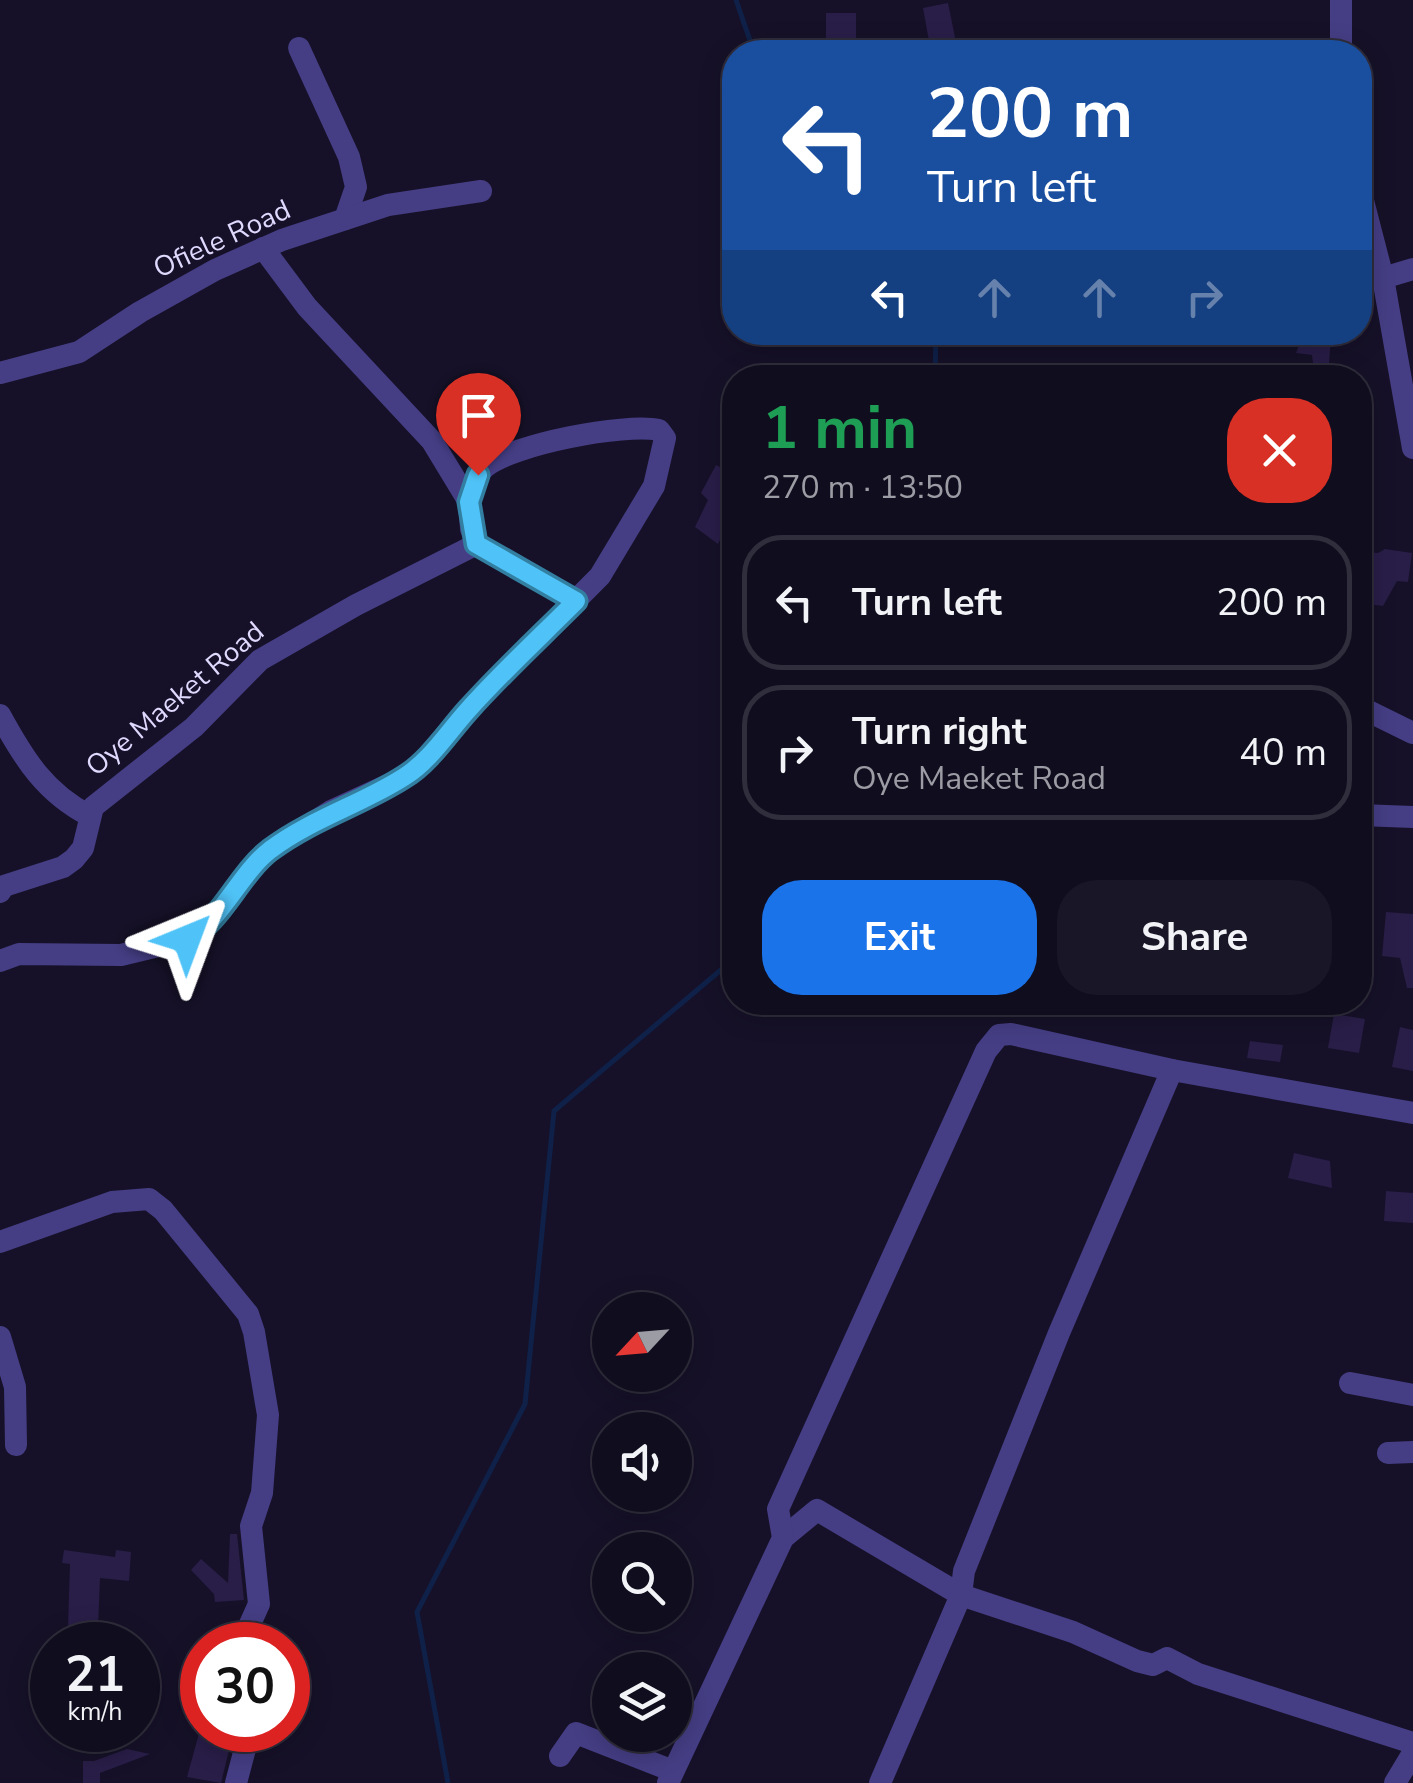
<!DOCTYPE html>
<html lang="en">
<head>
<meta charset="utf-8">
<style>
	:root { --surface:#100d1e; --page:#191627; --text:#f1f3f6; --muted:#9c9ca4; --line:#302d3c; --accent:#1a73e8 }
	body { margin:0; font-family:"Nunito Sans",sans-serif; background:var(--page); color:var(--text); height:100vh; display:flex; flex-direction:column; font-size:38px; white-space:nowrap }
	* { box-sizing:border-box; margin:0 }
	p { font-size:32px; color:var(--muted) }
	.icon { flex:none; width:55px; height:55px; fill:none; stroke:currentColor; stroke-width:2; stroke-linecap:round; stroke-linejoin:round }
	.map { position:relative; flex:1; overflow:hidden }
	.panel { position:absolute; left:722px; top:365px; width:650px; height:650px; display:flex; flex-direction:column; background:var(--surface); border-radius:40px; box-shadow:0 5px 25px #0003,0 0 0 2px var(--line) }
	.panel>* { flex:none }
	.banner { position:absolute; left:722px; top:40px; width:650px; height:305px; border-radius:40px; box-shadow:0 5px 25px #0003,0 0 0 2px var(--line); background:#1a4fa0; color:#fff; overflow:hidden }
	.needle { width:65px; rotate:244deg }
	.buttons { position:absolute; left:592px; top:1292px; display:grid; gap:20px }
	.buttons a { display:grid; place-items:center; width:100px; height:100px; border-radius:50%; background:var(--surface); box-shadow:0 5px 25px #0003,0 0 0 2px var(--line); font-size:50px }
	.speed { position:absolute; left:30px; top:1622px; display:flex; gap:20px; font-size:50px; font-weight:700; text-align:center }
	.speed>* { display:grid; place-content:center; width:130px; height:130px; border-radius:50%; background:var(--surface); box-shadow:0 5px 25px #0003,0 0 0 2px var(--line); line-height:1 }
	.speed small { font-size:25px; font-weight:400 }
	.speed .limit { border:15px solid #d22; background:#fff; color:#111 }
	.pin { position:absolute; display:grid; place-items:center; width:85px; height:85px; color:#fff; margin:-102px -42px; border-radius:50% 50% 50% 0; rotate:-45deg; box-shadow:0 0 10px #0007 }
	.pin .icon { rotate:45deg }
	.me { position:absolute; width:110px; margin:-55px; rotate:44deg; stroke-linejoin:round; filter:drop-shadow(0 0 8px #0008) }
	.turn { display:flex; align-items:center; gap:35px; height:210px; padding:0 40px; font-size:45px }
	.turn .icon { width:130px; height:130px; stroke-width:2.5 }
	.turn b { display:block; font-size:70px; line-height:85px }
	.lanes { display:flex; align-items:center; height:95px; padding:0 40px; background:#0003; justify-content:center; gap:50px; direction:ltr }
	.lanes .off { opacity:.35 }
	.round { display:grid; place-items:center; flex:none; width:105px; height:105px; border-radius:40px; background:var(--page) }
	.overview { display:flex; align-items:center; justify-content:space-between; height:170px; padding:0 40px }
	h1 { font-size:60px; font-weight:700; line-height:75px; color:#1e9e55 }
	.button { display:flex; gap:20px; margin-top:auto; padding:20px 40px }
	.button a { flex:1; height:115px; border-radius:40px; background:var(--accent); color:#fff; font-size:40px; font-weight:700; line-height:115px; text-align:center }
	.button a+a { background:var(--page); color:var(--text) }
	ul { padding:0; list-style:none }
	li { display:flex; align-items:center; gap:30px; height:135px; margin:0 20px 15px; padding:0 20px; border:5px solid var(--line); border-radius:40px }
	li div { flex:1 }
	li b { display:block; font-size:38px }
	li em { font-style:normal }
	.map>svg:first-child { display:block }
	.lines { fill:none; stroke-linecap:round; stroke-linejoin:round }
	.stream { stroke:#0f2149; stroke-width:5 }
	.building { fill:#291e48 }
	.street { stroke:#453e85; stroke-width:22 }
	.route-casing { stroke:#337fa1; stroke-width:25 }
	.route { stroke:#4fc3f7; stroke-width:18 }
	.labels { text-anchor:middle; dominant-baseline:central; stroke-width:8; stroke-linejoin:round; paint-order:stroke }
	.street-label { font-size:28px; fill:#dfd9fe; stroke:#161128 }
</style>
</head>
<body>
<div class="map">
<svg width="1413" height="1783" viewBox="0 0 1413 1783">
	<rect width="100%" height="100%" fill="#161128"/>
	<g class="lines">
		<!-- stream -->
		<g class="stream">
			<polyline points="736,0 754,52"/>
			<polyline points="935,378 936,332"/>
			<polyline points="448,1783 417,1612 525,1404 554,1111 735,958"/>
		</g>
	</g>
	<!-- building -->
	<g class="building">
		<polygon points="948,3 958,52 931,52 923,8"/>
		<polygon points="826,13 856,13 856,50 826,49"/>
		<polygon points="1304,332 1331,335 1328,378 1315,378 1312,355 1296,353"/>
		<polygon points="716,465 735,475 735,506 718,544 695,527 708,500 701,493"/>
		<polygon points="1385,549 1412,553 1408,582 1397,581 1383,606 1360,603 1366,552 1378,553"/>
		<polygon points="1386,912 1413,914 1413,988 1407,988 1400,958 1382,956"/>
		<polygon points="1334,1014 1365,1019 1359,1053 1328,1048"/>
		<polygon points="1400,1027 1413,1030 1413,1071 1392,1067"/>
		<polygon points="1250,1041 1283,1045 1280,1062 1247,1058"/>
		<polygon points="1294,1153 1330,1161 1332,1188 1288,1178"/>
		<polygon points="1386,1191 1413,1193 1413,1223 1384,1221"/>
		<polygon points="230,1534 237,1534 244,1600 215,1602 214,1594 191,1570 201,1559 228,1583"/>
		<polygon points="64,1550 115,1557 116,1550 131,1552 129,1581 100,1578 98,1628 68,1627 70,1564 62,1563"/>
		<polygon points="200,1730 234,1730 221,1783 187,1777"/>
		<polygon points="127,1749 150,1754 100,1773 100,1783 83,1783 83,1761 94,1761"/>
	</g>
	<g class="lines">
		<!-- street -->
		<g class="street">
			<polyline points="1341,0 1341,52"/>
			<polyline points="299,48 349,157 356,187 345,219"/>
			<polyline points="1360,189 1383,278 1413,448"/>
			<polyline points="263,248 307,307 432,441 469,502 471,529 477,544"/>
			<polyline points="1383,278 1413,269"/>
			<polyline points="0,373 79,352 140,312 215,270 282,240 388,205 481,191"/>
			<polyline points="477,544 576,601"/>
			<polyline points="1360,707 1413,733"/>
			<path d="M0,715c24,44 45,78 90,101"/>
			<polyline points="1360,815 1413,817"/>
			<polyline points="0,892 4,886 63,867 74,859 83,848 93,807 194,727 260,660 356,605 477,544"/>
			<path d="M0,961l19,-7 102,1 66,-16 18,-11 47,-61 18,-17 61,-39 72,-33 15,-11 52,-60 130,-131 54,-90 11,-48 -6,-8c-35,-7 -146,14 -174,37 -10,9 -13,22 -16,35"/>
			<polyline points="0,1242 112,1202 149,1199 163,1210 248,1314 254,1332 268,1415 262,1493 251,1526 259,1604 250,1624 251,1645"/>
			<polyline points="0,1337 15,1387 16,1445"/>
			<polyline points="1350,1383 1413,1395"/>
			<polyline points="1388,1453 1413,1452"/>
			<polyline points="783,1538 817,1510 961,1595 1073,1632 1137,1661 1153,1665 1167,1658 1198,1674 1413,1743"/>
			<polyline points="560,1756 576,1733 673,1771"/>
			<polyline points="236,1783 250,1730"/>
			<polyline points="668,1783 783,1538 778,1509 986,1051 999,1035 1011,1034 1172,1070 1413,1113"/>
			<polyline points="880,1783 961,1595 964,1571 1059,1333 1172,1070"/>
			<polyline points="1395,1783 1413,1753"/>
		</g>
	</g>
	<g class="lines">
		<defs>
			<path id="route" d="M187,939c35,-18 51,-64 83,-89 43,-32 92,-46 134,-73 26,-16 44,-45 64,-67 34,-38 72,-73 108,-109l-100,-57 -7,-42 9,-27"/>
		</defs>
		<!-- route casing -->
		<use href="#route" class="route-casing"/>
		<!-- route -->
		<use href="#route" class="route"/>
	</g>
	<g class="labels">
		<!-- street labels -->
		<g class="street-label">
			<text transform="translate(222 239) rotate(-25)">Ofiele Road</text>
			<text transform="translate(175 699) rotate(-40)">Oye Maeket Road</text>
		</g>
	</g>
</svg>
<div class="buttons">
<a><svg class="needle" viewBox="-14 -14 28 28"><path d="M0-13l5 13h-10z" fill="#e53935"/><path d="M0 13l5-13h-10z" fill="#9c9ca4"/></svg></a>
<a><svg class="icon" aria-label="sound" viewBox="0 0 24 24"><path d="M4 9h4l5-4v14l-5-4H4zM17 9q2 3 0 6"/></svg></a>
<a><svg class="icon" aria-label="search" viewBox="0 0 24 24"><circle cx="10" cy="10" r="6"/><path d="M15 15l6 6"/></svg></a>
<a><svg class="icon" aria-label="layers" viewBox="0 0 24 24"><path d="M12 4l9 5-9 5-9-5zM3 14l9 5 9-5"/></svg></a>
</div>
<div class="speed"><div>21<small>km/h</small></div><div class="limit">30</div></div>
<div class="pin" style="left:478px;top:475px;background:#d93025"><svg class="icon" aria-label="arrive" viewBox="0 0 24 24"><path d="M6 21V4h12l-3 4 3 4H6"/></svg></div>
<svg class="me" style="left:187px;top:939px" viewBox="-20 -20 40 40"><path d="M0-17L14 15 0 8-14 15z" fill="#4fc3f7" stroke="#fff" stroke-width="4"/></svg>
<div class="banner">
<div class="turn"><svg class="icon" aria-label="left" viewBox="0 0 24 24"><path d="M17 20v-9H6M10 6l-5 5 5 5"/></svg><div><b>200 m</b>Turn left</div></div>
<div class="lanes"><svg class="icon" aria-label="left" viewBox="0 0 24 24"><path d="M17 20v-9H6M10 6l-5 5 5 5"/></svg><svg class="icon off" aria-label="ahead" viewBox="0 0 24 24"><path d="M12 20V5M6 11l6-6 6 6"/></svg><svg class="icon off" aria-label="ahead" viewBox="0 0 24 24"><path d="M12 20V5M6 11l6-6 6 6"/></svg><svg class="icon off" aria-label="right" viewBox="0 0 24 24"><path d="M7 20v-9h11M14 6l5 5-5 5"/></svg></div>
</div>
<section class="panel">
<div class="overview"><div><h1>1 min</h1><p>270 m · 13:50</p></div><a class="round" style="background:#d93025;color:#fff"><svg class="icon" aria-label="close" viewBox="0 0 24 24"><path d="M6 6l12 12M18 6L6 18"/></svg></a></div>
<ul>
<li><svg class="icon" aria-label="left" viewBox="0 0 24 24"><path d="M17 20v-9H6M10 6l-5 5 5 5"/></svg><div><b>Turn left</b></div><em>200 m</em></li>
<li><svg class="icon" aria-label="right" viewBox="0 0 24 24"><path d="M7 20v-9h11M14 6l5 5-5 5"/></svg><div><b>Turn right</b><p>Oye Maeket Road</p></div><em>40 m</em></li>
</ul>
<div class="button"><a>Exit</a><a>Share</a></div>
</section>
</div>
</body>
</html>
